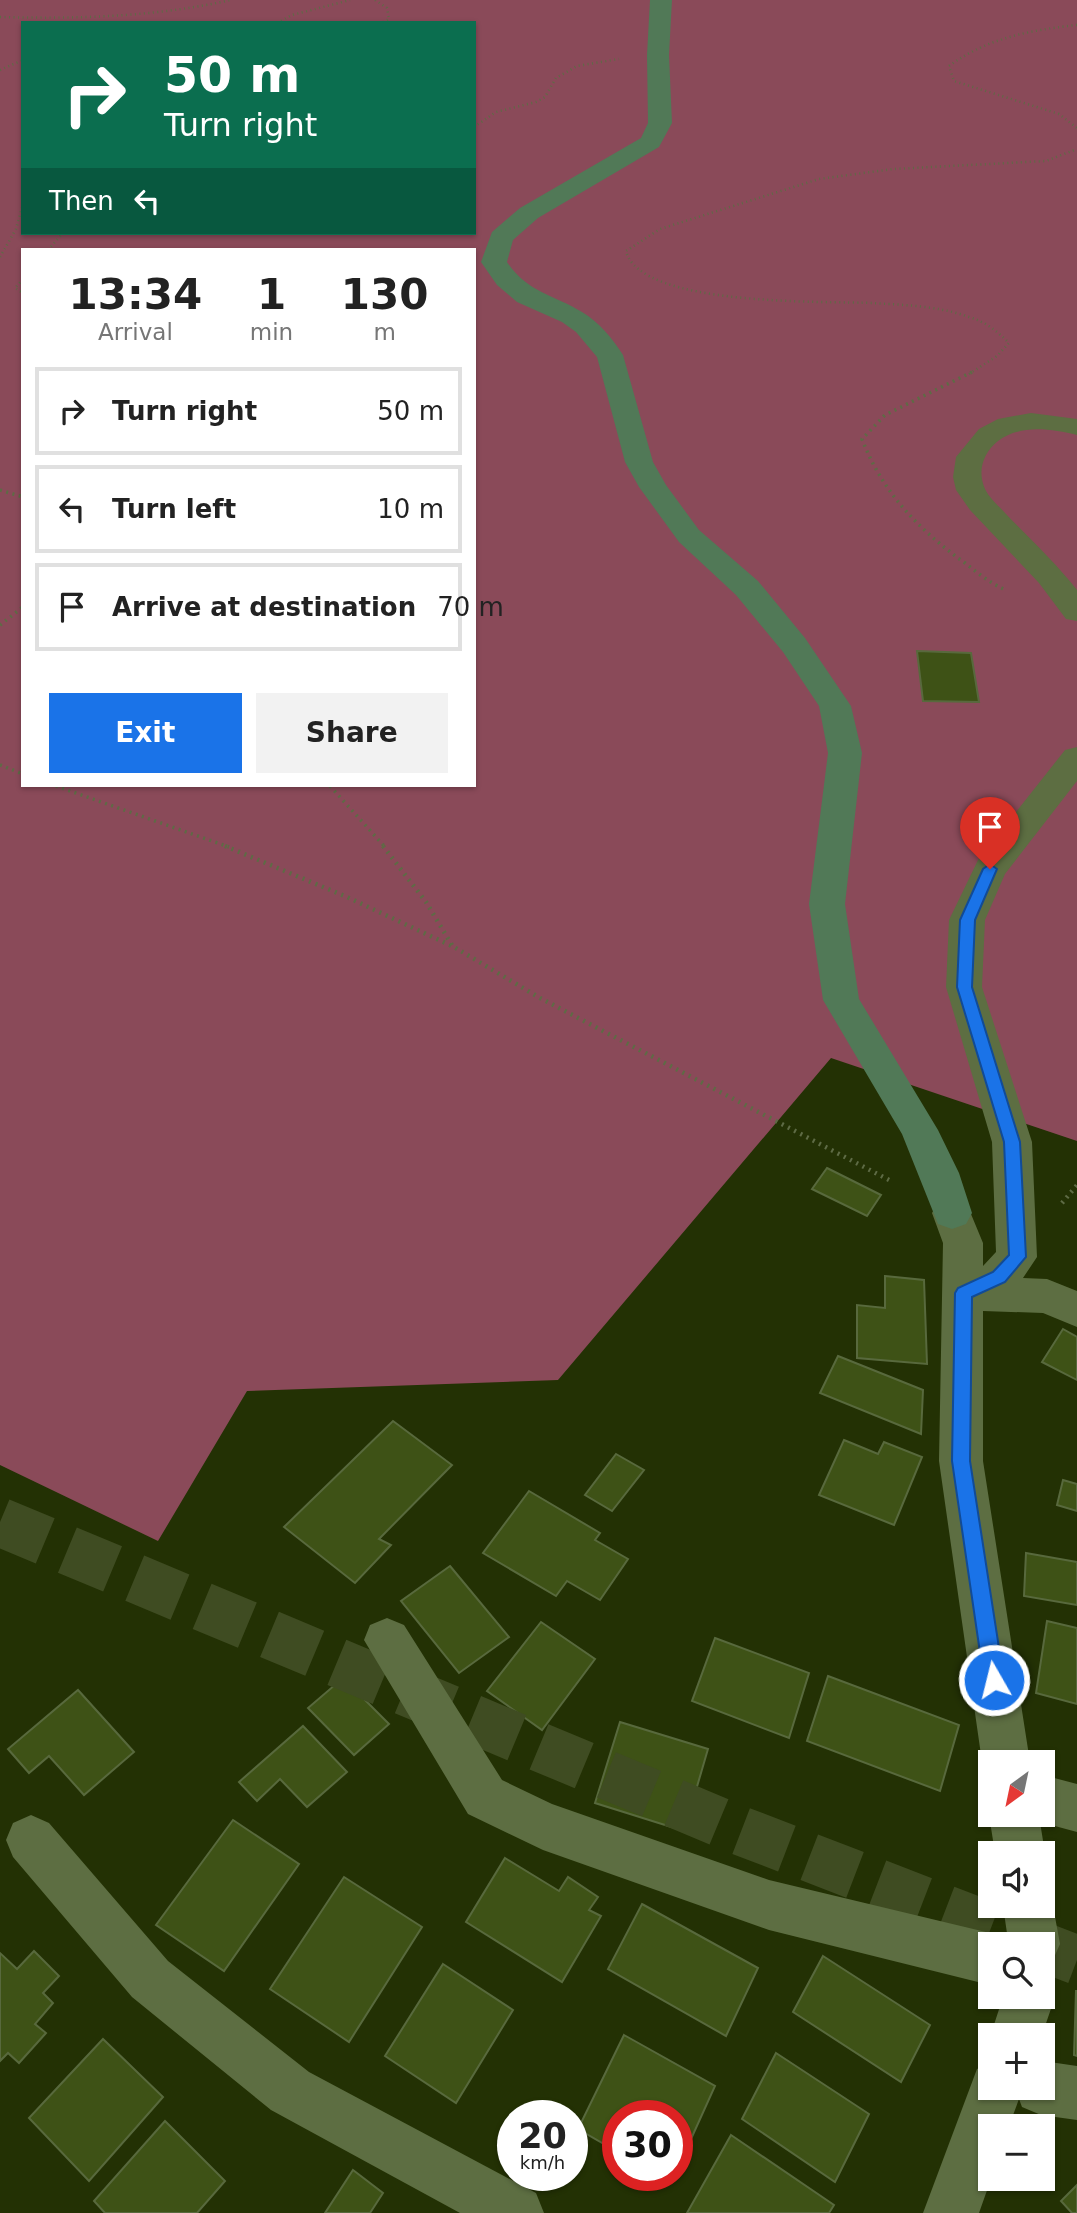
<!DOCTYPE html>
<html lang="en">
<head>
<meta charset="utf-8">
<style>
	:root { --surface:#fff; --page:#f2f2f2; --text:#222; --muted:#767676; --line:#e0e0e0; --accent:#1a73e8 }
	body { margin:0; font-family:"DejaVu Sans",sans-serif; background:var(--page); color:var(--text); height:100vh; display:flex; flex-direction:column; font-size:26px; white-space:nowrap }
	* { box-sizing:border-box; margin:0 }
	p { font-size:23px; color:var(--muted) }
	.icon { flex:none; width:38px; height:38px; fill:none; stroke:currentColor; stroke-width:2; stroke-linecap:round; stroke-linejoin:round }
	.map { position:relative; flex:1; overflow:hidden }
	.details { position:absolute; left:21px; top:248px; width:455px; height:539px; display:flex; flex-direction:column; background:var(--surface); border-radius:0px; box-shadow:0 2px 5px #0004 }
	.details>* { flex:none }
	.banner { position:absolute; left:21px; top:21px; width:455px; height:214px; border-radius:0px; box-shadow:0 2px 5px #0004; background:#0b6e4f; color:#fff; overflow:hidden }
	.needle { width:46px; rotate:213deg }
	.tools { position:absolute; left:978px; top:1750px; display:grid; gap:14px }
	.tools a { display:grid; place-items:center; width:77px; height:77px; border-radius:0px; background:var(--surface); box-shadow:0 2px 5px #0004; font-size:35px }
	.speed { position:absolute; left:497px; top:2100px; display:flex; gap:14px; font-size:35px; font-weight:700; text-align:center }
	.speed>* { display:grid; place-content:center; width:91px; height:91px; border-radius:50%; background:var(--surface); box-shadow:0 2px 5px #0004; line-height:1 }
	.speed small { font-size:18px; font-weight:400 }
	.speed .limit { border:10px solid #d22; background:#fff; color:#111 }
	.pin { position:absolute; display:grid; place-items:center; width:60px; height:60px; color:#fff; margin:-72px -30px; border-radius:50% 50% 50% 0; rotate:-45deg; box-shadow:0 0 7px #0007 }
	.pin .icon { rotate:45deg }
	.me { position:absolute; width:77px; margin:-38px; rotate:352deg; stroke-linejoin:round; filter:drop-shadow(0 0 5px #0008) }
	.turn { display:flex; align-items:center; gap:24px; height:147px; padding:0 28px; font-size:32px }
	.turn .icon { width:91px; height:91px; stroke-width:2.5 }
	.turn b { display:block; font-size:49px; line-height:60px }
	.then { display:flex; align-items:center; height:66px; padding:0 28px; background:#0003; gap:14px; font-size:26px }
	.eta { display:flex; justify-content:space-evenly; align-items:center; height:119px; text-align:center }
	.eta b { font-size:42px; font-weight:800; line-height:49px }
	.button { display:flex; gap:14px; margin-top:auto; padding:14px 28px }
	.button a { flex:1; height:80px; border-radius:0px; background:var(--accent); color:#fff; font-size:28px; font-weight:800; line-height:80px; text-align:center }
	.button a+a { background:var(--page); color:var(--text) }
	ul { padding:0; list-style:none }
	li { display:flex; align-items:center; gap:21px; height:88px; margin:0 14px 10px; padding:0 14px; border:4px solid var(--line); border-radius:0px }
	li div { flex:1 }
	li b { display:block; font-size:26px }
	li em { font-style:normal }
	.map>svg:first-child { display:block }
	.forest { fill:#8a4a59; fill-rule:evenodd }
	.building { fill:#3e5216; stroke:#58693d; stroke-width:2 }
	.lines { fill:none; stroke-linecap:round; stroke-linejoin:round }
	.highway-tunnel { stroke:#3f4c22; stroke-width:49; stroke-dasharray:49 24; stroke-linecap:butt }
	.path-far2 { stroke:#5e6b45; stroke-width:2.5; stroke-dasharray:1 3.5; stroke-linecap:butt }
	.path-far1 { stroke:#5e6b45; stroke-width:3.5; stroke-dasharray:2 4.5; stroke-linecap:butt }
	.path { stroke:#5e6b45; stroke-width:4.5; stroke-dasharray:2 5; stroke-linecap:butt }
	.street { fill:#5d6e42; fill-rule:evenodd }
	.secondary { fill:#517957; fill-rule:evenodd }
	.route { fill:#1a73e8; stroke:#114b97; stroke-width:2 }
</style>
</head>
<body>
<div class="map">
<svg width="1077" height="2213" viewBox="0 0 1077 2213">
	<rect width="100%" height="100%" fill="#233104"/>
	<!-- forest -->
	<path class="forest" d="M0,0h1077v1141l-246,-83 -273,322 -311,11 -89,150 -158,-76zM23,23h451v210h-451zM23,250h451v536h-451z"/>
	<!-- building -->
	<g class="building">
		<polygon points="917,651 971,653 979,702 923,701"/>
		<polygon points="827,1168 881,1195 867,1216 812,1189"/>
		<polygon points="885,1276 924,1280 927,1364 857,1358 857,1305 885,1308"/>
		<polygon points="1063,1329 1077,1337 1077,1380 1042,1362"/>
		<polygon points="838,1356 923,1390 921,1434 820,1393"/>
		<polygon points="393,1421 452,1465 379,1539 391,1545 355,1583 284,1527"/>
		<polygon points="844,1440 878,1454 884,1442 922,1457 894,1525 819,1495"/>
		<polygon points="616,1454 644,1470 612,1511 585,1495"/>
		<polygon points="1063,1480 1077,1484 1077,1511 1057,1505"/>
		<polygon points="529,1491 600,1533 595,1540 628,1559 600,1600 567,1581 556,1596 483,1553"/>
		<polygon points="1026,1553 1077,1562 1077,1605 1024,1596"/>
		<polygon points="450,1566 509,1637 459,1673 401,1601"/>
		<polygon points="1047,1621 1077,1628 1077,1704 1036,1693"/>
		<polygon points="541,1622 595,1659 542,1730 487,1691"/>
		<polygon points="715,1638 809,1673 789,1738 692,1701"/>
		<polygon points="828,1676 959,1725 940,1791 807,1741"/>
		<polygon points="343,1678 389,1724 354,1755 308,1708"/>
		<polygon points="78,1690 134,1752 84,1795 49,1756 29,1773 8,1749"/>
		<polygon points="620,1722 708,1749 684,1831 595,1803"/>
		<polygon points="303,1726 347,1772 307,1807 280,1779 257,1801 239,1782"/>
		<polygon points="233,1820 299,1864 224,1971 156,1925"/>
		<polygon points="505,1858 559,1891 568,1877 598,1897 589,1910 601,1916 562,1982 466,1922"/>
		<polygon points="344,1877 422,1927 349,2042 270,1989"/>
		<polygon points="642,1904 758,1968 726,2036 608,1969"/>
		<polygon points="34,1951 59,1976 43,1993 53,2003 35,2024 46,2033 19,2063 8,2053 0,2061 0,1953 17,1969"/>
		<polygon points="823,1956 930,2025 901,2082 793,2012"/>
		<polygon points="443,1964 513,2010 456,2103 385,2056"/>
		<polygon points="1076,1991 1077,1991 1077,2056 1074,2055"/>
		<polygon points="624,2035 715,2086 677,2170 677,2116 618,2116 618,2152 578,2129"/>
		<polygon points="103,2039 163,2097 89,2181 29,2118"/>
		<polygon points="776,2053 869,2114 835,2182 742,2119"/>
		<polygon points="165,2121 225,2181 197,2213 105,2213 94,2201"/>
		<polygon points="731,2135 834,2205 829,2213 687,2213"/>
		<polygon points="353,2170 383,2193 370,2213 325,2213"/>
		<polygon points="1077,2185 1077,2213 1072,2213 1061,2201"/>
	</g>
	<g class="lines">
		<!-- highway-tunnel -->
		<g class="highway-tunnel">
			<polyline points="0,1522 741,1831 1035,1944"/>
			<polyline points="1043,1947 1077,1960"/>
		</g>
		<!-- path-far2 -->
		<g class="path-far2">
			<polyline points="375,0 387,8 389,19 382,23"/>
			<path d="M0,17c78,2 154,0 231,-17"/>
			<polyline points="277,23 292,15 350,0"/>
			<path d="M1077,25c-46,5 -90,13 -128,41l5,15 105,33 18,14"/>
			<polyline points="0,70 23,60"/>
			<polyline points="474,127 496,112 536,102 545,97 556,78 577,66 619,59"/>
			<polyline points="48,250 63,233"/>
			<polyline points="0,257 16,229 23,204"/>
			<polyline points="23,279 15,288 23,293"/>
			<path d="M969,374l28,-18 12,-13c-12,-12 -23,-21 -40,-26 -30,-11 -64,-12 -96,-14 -48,-2 -233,4 -247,-52l34,-22 159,-50 74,-10 153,-8 31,-12"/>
		</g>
		<!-- path-far1 -->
		<g class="path-far1">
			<path d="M972,372l-87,43 -23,24c20,53 57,91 103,124 13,10 26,21 41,27"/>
			<polyline points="0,490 23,497"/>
			<polyline points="0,625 23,607"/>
			<polyline points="0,765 23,774"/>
			<polyline points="56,786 229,847"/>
			<polyline points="330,786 385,847"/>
		</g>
		<!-- path -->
		<g class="path">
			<polyline points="225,846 347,897 454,947 540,998 889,1180"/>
			<polyline points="383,846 426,902 453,947"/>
			<polyline points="1062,1203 1077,1185"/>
		</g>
		<!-- street -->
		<g class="street">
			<path d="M1031,413l46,6v16c-26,-6 -56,-11 -79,6 -15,12 -21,30 -13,48 5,10 14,17 21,25 24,25 50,49 71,76v31l-11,-2 -27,-36 -69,-73 -14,-20 -3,-13 3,-20 23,-28 19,-10z"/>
			<polygon points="1077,747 1077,781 1005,874 985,920 982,987 1032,1142 1037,1257 1023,1278 1047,1279 1077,1291 1077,1327 1043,1313 983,1311 983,1461 1030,1762 990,1762 990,1779 982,1762 939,1461 943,1243 932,1213 938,1202 952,1197 966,1202 983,1243 983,1266 996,1252 992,1142 946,987 949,920 978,860 1065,750"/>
			<polygon points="387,1618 404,1625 502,1780 552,1804 769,1880 990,1933 1008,1940 1003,1906 1043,1906 1043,1887 1053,1906 1060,1944 1052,1962 1043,1966 1043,1944 990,1944 990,1985 769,1930 543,1850 468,1814 364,1640 370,1625"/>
			<polygon points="1043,1775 1077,1784 1077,1832 1040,1822 1045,1853 1043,1858 1043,1853 995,1853 989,1815 990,1812 990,1815 1043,1815"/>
			<polygon points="31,1815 49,1823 168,1961 309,2072 536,2193 544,2213 460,2213 271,2110 132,1997 13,1857 6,1840 13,1823"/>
			<polygon points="1043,1977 1047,1979 1055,1997 1042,2035 990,2037 1003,1997 1043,1997"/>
			<polygon points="1043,2061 1077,2066 1077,2120 1041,2115 1022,2107 1019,2099 1009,2126 990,2126 991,2179 979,2213 923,2213 977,2069 990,2063 990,2088 1043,2088"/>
		</g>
		<!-- secondary -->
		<path class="secondary" d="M650,0h22l-3,55 3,68 -13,24 -121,71 -25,22 -6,22c21,31 46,32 75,50 17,10 31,27 41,43l30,107 13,23 33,45 59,51 47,57 46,68 11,47 -17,151 14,95 79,131 21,43 13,40 -6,11 -14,5 -14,-5 -36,-90 -79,-134 -14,-96 19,-151 -9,-47 -36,-54 -47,-57 -57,-53 -40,-55 -14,-25 -28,-105 -21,-25 -14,-10 -45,-20 -20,-17 -16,-23 11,-30 28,-24 121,-70 7,-15 -1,-68z"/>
	</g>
	<!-- route -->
	<polygon class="route" points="990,864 997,869 975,920 972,987 1020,1142 1026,1257 1005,1282 972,1297 970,1461 1004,1680 1001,1687 994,1689 987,1687 984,1680 952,1461 955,1293 958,1288 993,1272 1009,1255 1004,1142 957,987 960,920 983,869"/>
</svg>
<div class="tools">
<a><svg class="needle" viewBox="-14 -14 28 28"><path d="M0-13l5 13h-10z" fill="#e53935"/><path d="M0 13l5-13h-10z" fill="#767676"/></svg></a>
<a><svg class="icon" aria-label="sound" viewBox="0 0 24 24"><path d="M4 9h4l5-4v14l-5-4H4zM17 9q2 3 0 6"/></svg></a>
<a><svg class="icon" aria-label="search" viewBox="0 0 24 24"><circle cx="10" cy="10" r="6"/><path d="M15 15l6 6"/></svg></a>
<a>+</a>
<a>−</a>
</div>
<div class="speed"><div>20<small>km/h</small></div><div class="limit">30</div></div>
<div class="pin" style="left:990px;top:869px;background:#d93025"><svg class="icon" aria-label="arrive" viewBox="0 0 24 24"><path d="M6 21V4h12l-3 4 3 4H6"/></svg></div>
<svg class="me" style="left:994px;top:1680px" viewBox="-20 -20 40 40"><circle r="17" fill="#1a73e8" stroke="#fff" stroke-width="3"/><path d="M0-11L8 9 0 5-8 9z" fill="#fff"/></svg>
<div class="banner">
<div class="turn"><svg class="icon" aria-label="right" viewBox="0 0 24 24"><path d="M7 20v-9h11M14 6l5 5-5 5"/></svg><div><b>50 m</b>Turn right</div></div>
<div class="then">Then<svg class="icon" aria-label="left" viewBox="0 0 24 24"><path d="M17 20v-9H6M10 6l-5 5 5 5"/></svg></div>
</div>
<section class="details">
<div class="eta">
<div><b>13:34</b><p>Arrival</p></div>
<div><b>1</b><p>min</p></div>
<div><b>130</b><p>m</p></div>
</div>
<ul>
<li><svg class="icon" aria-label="right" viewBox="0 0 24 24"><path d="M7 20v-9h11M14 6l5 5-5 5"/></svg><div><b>Turn right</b></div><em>50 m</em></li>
<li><svg class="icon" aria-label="left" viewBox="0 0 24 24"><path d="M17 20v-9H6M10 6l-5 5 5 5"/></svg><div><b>Turn left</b></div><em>10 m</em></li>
<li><svg class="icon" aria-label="arrive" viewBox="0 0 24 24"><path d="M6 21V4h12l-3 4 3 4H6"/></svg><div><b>Arrive at destination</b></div><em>70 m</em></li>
</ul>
<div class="button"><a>Exit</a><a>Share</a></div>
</section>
</div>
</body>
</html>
